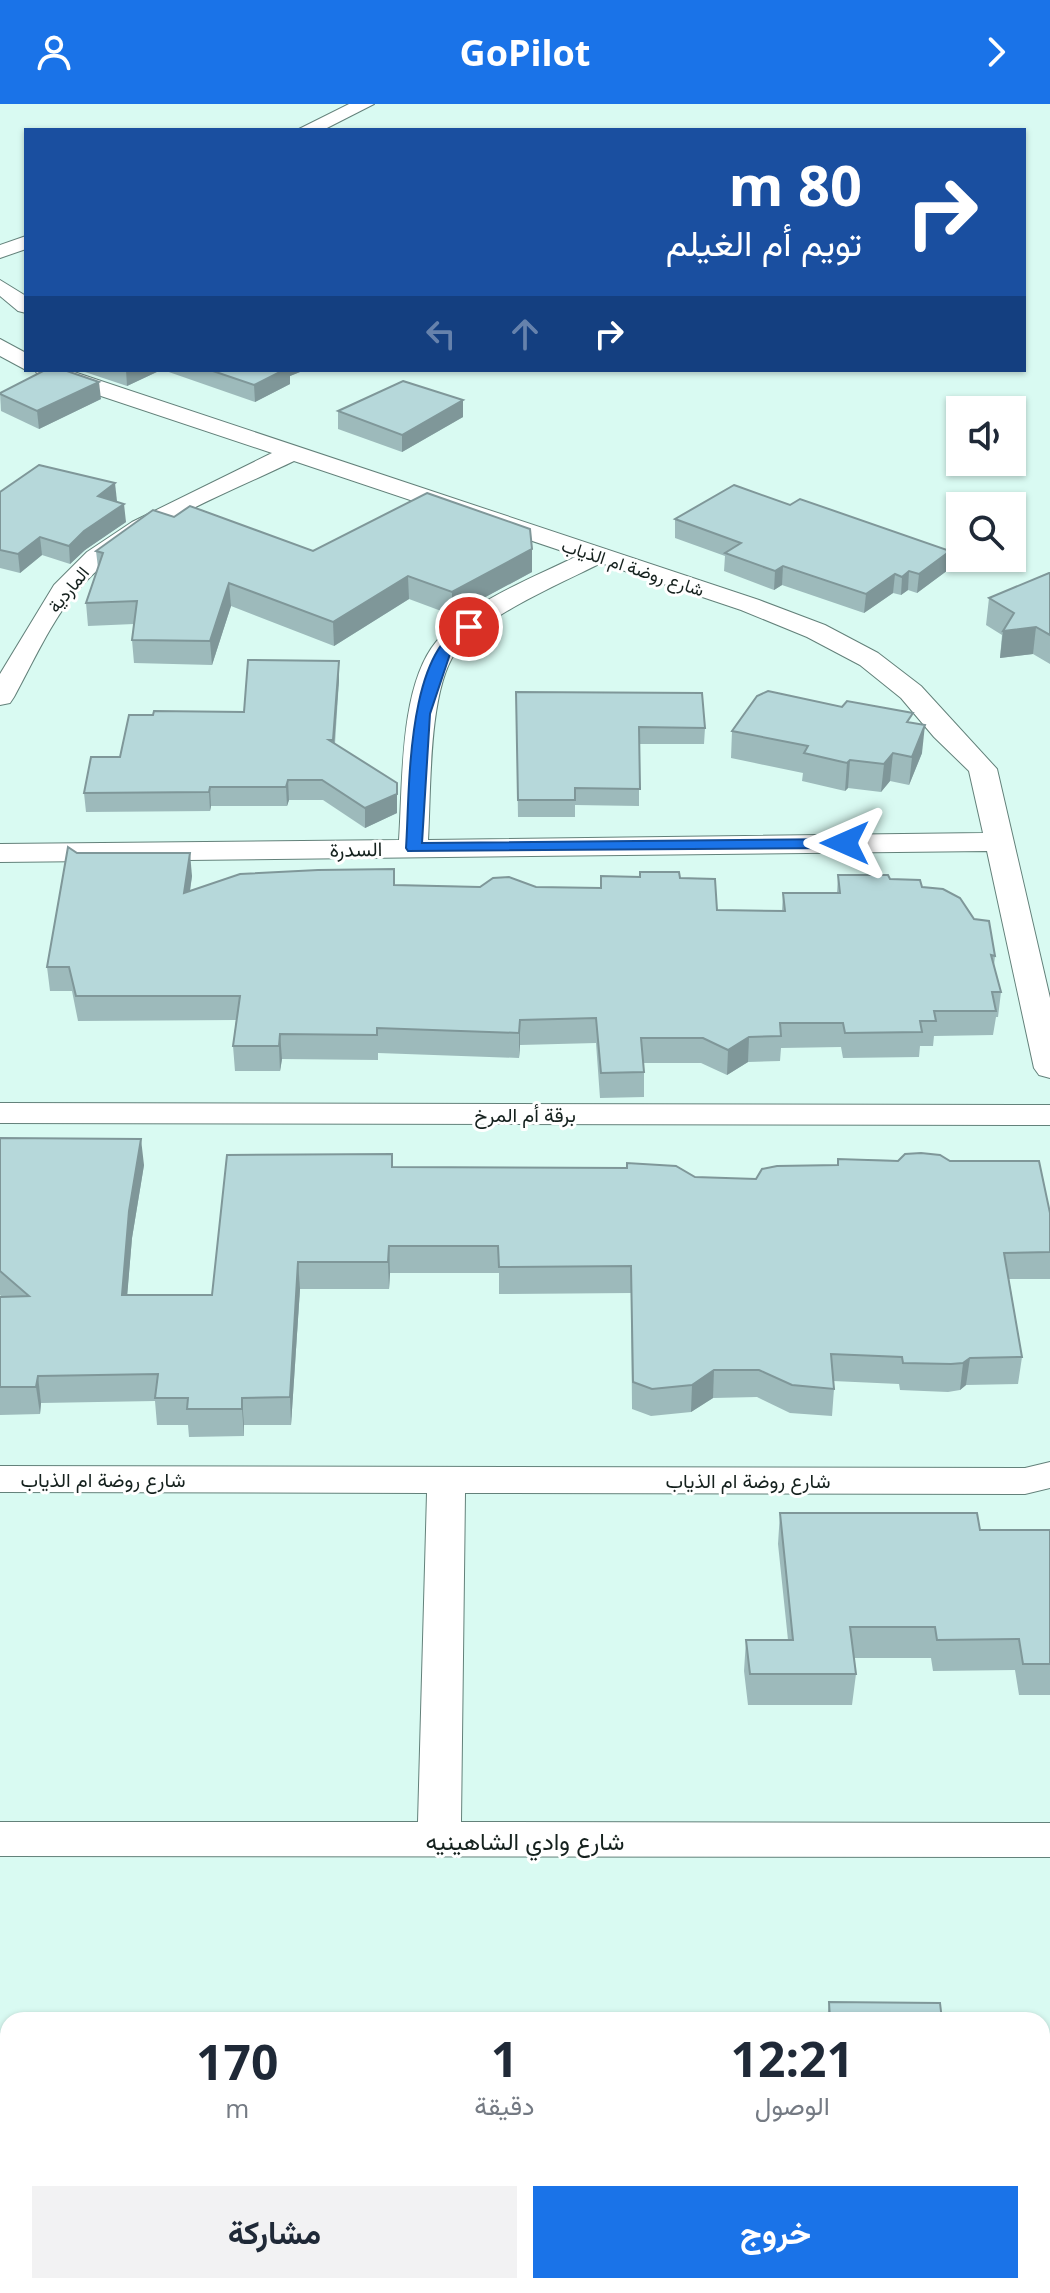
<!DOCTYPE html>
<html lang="ar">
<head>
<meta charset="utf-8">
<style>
	:root { --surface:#fff; --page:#f2f2f3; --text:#1f2937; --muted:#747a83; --accent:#1a73e8 }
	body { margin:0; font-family:"Open Sans",Vazirmatn,sans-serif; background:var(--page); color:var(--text); direction:rtl; height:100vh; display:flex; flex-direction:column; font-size:30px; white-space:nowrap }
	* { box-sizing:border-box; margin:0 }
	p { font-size:26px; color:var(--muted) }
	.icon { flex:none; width:44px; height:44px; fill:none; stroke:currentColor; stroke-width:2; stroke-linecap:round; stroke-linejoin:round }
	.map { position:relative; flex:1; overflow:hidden; direction:ltr }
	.sheet { position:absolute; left:0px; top:1908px; width:1050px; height:282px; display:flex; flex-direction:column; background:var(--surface); border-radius:24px 24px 0 0; box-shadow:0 2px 6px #0004; direction:rtl }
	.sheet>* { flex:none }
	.hud { position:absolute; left:24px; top:24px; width:1002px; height:244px; border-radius:0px; box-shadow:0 2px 6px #0004; direction:rtl; background:#1a4fa0; color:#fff; overflow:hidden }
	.fabs { position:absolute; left:946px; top:292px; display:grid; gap:16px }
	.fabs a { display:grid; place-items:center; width:80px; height:80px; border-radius:0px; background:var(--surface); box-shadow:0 2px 6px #0004; font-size:40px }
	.pin { position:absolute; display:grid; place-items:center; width:68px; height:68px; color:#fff; margin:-34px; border:4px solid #fff; border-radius:50%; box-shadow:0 2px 8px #0007 }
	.me { position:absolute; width:88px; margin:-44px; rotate:270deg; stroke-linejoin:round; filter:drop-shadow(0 0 6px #0008) }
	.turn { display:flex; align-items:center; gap:28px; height:168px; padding:0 32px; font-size:36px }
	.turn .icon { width:104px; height:104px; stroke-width:2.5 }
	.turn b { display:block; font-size:56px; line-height:68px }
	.lanes { display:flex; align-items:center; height:76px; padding:0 32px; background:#0003; justify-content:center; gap:40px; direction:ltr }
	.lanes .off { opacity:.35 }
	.eta { display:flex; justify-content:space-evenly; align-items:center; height:136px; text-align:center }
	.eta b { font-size:48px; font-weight:700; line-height:56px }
	.button { display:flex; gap:16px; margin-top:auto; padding:16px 32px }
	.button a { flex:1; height:92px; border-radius:0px; background:var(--accent); color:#fff; font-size:32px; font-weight:700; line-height:92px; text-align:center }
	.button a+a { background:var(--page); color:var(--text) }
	header { display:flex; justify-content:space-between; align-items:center; height:104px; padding:0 32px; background:var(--accent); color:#fff; font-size:36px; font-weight:700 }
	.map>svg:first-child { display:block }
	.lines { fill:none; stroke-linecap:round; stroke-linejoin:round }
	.street-casing { stroke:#63817a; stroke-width:2 }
	.street { fill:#fff; fill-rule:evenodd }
	.wall { fill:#9dbabb }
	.shaded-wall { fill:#7f9799 }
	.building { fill:#b6d8da; stroke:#7f9799; stroke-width:2 }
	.route { fill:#1a73e8; stroke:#114b97; stroke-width:2 }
	.labels { text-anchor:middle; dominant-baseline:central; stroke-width:6; stroke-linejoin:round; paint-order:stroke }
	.far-street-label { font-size:18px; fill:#15211e; stroke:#fff }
	.street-label { font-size:20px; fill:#15211e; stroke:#fff }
	.near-street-label { font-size:24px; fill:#15211e; stroke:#fff }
</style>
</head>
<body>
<header><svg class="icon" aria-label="forward" viewBox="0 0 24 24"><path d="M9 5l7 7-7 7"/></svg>GoPilot<svg class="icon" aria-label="person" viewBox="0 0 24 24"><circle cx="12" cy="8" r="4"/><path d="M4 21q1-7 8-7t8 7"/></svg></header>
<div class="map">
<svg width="1050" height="2189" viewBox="0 0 1050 2189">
	<rect width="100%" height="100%" fill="#d9faf2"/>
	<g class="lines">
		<defs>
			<g id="street">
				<polygon points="349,0 374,0 323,26 297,26"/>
				<polygon points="26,132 26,145 0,154 0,141"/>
				<polygon points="0,176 26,192 26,209 18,207 0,192"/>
				<polygon points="0,235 26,249 26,266 0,252"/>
				<path d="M35,266h33l691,230 66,25 53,28 43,33 76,83 53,229v80l-11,-3 -5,-7 -47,-217 -987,11v-18l399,-4c4,-56 0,-153 37,-198 34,-41 95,-63 141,-86l-283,-95c-74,36 -163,67 -218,131 -23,26 -45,74 -62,105l-4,6 -10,2v-31l54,-89 33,-33 45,-30 140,-69 -234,-78zM601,459l140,47 66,27 53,28 41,33 33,39 35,34 14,62 -555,7c3,-49 0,-147 27,-187 24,-35 107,-70 146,-90z"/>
				<polygon points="0,999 1050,1001 1050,1021 0,1019"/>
				<polygon points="1050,1358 1050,1384 1025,1390 465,1389 461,1718 1050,1719 1050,1753 0,1752 0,1718 418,1718 427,1389 0,1388 0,1362 1025,1364"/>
			</g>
		</defs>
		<!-- street casing -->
		<use href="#street" class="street-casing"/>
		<!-- street -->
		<use href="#street" class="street"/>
	</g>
	<!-- wall -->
	<g class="wall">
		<polygon points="79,266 161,266 127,282"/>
		<polygon points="163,266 305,266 290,272 290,280 255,298"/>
		<polygon points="0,289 101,295 39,325 1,307"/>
		<polygon points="463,296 463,313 402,348 338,325 338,307"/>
		<polygon points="0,388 117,397 116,397 126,418 85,446 70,460 42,451 20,469 0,464"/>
		<polygon points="174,413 313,447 532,445 532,468 452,511 409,495 334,542 231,502 212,561 134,559 132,536 134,520 88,522 86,499 98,464 96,447"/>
		<polygon points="675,415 948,466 917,489 908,486 901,491 893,489 864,509 782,481 774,486 724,467 725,452 675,434"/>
		<polygon points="1050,469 1050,560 1033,550 1000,554 1002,531 986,521 989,494"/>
		<polygon points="339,557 339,576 335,640 397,679 397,709 365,724 323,696 289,696 287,702 211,702 210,707 86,708 84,689 120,653 244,608"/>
		<polygon points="516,588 705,624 704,640 639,640 639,702 575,701 575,713 518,713"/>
		<polygon points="912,619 922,649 909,681 890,677 881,688 848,684 845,687 802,677 803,669 731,654 732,627"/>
		<polygon points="77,749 192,772 190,787 394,781 601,784 680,774 717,806 782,807 783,789 837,789 838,771 890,775 922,783 995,852 994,862 1001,888 998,913 996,913 993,931 934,932 933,942 920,942 919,953 843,954 841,943 781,944 780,957 748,958 727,971 701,959 644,959 644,993 600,994 596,939 520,941 519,954 378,949 378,956 282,955 280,967 235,967 233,942 236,916 78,917 72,887 50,887 47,863"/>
		<polygon points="0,1036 144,1061 132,1134 127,1191 212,1191 393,1063 756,1075 837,1061 838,1055 950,1057 1050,1109 1050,1175 1009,1175 1022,1253 1018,1280 966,1281 960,1286 948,1288 900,1286 899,1280 833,1277 834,1285 832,1312 790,1309 757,1293 713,1294 691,1308 651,1312 632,1305 631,1189 499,1190 499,1169 390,1169 389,1185 300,1185 291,1321 244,1321 244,1332 189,1333 188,1321 157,1321 155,1297 41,1299 40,1310 0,1311 0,1193 2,1193 0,1191"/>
		<polygon points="780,1409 980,1426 1050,1426 1050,1591 1019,1591 1015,1566 933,1567 931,1554 854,1554 856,1570 852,1601 748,1601 744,1567 746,1536 788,1536 778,1440"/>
		<polygon points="829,1898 942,1916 827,1916"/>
		<polygon points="861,2182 1042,2182 1050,2189 861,2189"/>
	</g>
	<!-- shaded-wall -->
	<g class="shaded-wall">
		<polygon points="126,266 161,266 127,282"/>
		<polygon points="284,266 305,266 290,272 290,280 255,298 254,281"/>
		<polygon points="99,278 101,295 39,325 37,307"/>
		<polygon points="463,296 463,313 402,348 402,331"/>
		<polygon points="115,379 117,397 100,410 98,392"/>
		<polygon points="124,400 126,418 85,446 70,460 69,442 84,427"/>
		<polygon points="40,433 42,451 20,469 18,450"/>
		<polygon points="532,445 532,468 452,511 452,488"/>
		<polygon points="950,447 948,466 917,489 919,470"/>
		<polygon points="783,462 782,481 774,486 775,467"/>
		<polygon points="909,467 908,486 901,491 902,473"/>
		<polygon points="895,470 893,489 864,509 866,490"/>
		<polygon points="408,472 409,495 334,542 333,518"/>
		<polygon points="229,479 231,502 212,561 210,537"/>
		<polygon points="1036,523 1033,550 1000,554 1003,527"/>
		<polygon points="339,557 339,576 333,655 333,636"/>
		<polygon points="925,621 922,649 909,681 912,653"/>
		<polygon points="893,649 890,677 881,688 884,660"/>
		<polygon points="850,656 848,684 845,687 847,659"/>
		<polygon points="288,676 289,696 287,702 286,683"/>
		<polygon points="397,679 397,709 365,724 365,704"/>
		<polygon points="210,683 211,702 210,707 209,688"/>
		<polygon points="190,749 192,772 186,813 184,789"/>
		<polygon points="520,916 520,941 519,954 519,929"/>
		<polygon points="280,930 282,955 280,967 279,942"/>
		<polygon points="749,933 748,958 727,971 728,946"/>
		<polygon points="141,1035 144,1061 132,1134 125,1218 122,1191 129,1107"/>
		<polygon points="389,1142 390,1169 389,1185 388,1158"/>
		<polygon points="298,1158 300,1185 291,1321 290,1293"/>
		<polygon points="970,1254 966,1281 960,1286 963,1259"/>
		<polygon points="714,1266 713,1294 691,1308 692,1281"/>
		<polygon points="38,1272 41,1299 40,1310 36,1283"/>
		<polygon points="242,1294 244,1321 244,1332 242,1305"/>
	</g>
	<!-- building -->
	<g class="building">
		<polygon points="45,266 64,266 99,278 37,307 0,290 0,289"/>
		<polygon points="210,266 284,266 254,281"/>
		<polygon points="403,277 463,296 402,331 338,307"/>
		<polygon points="39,361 115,379 98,392 124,400 84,427 69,442 40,433 18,450 0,446 0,388"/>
		<polygon points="734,381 790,401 800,395 950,447 919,470 909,467 902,473 895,470 866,490 783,462 775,467 725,449 741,439 675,415"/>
		<polygon points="427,389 530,425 532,445 452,488 408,472 333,518 229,479 210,537 132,536 137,497 86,499 103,449 96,447 153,406 174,413 190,402 313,447"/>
		<polygon points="1049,469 1050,469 1050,531 1036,523 1003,527 1014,509 989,494"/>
		<polygon points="248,556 339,557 333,636 329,636 397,679 397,690 365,704 322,676 288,676 286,683 210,683 209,688 84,689 91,653 120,653 129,611 153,611 154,607 244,608"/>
		<polygon points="768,587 842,603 847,597 913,609 907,618 925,621 912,653 893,649 884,660 850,656 847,659 804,649 808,642 732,627 757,592"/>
		<polygon points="516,588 702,589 705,624 639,623 640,685 575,684 575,696 518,696"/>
		<polygon points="68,743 77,749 190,749 184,789 240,770 318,766 394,765 394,781 480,783 493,774 509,773 536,783 601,784 601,772 640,773 640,768 679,768 680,774 715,775 717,806 785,807 783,789 840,789 838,771 888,771 890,775 920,776 922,783 943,785 960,794 974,815 989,817 995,852 991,851 1001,888 992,888 996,907 934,907 936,917 920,917 922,928 845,929 843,919 780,919 781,932 749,933 728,946 703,934 641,934 644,968 601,969 596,914 520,916 519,929 377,924 377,931 280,930 279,942 233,942 240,892 76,892 69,863 47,863"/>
		<polygon points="0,1034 141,1035 129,1107 122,1191 212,1191 227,1051 392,1050 392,1063 627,1064 627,1059 676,1062 695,1073 756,1075 762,1065 777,1062 838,1061 838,1055 898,1057 905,1050 921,1049 940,1051 950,1057 1039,1057 1050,1109 1050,1148 1004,1149 1022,1253 970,1254 963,1259 951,1260 903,1259 902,1253 831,1250 834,1285 792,1281 759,1266 714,1266 692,1281 652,1285 633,1278 631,1162 499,1163 498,1142 389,1142 388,1158 298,1158 290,1293 242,1294 242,1305 187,1305 188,1294 155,1294 158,1270 38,1272 36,1283 0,1283 0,1193 29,1192 0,1167"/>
		<polygon points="780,1409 977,1409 980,1426 1050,1426 1050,1560 1023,1560 1019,1535 937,1536 935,1523 850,1523 856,1570 750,1570 746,1536 793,1536"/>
		<polygon points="829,1898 940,1899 942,1916 830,1916"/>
		<polygon points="1042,2022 1050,2023 1050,2189 865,2188 865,2182 1042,2182"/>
	</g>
	<!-- route -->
	<path class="route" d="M469,519l7,4 -25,24 -21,63 -8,129 423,-4 8,4 -8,5 -437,3 -2,-3c4,-56 -1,-203 63,-225z"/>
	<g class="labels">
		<!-- far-street labels -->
		<g class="far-street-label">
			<text transform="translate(633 463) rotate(18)">شارع روضة ام الذياب</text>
			<text transform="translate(68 485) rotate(-51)">الماردية</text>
		</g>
		<!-- street labels -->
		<g class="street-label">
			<text transform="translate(356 745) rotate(-1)">السدرة</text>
			<text x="525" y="1010">برقة أم المرخ</text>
			<text x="103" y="1375">شارع روضة ام الذياب</text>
			<text x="748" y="1376">شارع روضة ام الذياب</text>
		</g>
		<!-- near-street labels -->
		<g class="near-street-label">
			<text x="525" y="1736">شارع وادي الشاهينيه</text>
		</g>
	</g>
</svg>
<div class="fabs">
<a><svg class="icon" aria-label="sound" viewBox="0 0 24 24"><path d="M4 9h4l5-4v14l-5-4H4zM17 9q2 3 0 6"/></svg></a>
<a><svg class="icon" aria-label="search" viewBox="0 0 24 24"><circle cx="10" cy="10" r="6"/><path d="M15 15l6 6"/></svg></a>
</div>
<div class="pin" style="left:469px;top:523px;background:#d93025"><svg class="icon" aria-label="arrive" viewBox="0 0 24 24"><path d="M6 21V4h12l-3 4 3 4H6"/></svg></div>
<svg class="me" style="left:845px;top:739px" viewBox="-20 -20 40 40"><path d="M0-17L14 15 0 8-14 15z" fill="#1a73e8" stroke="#fff" stroke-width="4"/></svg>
<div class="hud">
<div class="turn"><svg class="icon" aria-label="right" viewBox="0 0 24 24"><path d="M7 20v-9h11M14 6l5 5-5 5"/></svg><div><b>80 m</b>تويم أم الغيلم</div></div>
<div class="lanes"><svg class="icon off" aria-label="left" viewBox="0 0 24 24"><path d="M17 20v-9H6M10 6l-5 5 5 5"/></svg><svg class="icon off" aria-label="ahead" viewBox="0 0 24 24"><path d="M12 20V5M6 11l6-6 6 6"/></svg><svg class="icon" aria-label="right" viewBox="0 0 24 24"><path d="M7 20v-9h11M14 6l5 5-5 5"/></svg></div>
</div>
<section class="sheet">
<div class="eta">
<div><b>12:21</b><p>الوصول</p></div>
<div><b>1</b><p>دقيقة</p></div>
<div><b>170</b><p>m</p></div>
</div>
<div class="button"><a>خروج</a><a>مشاركة</a></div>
</section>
</div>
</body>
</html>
